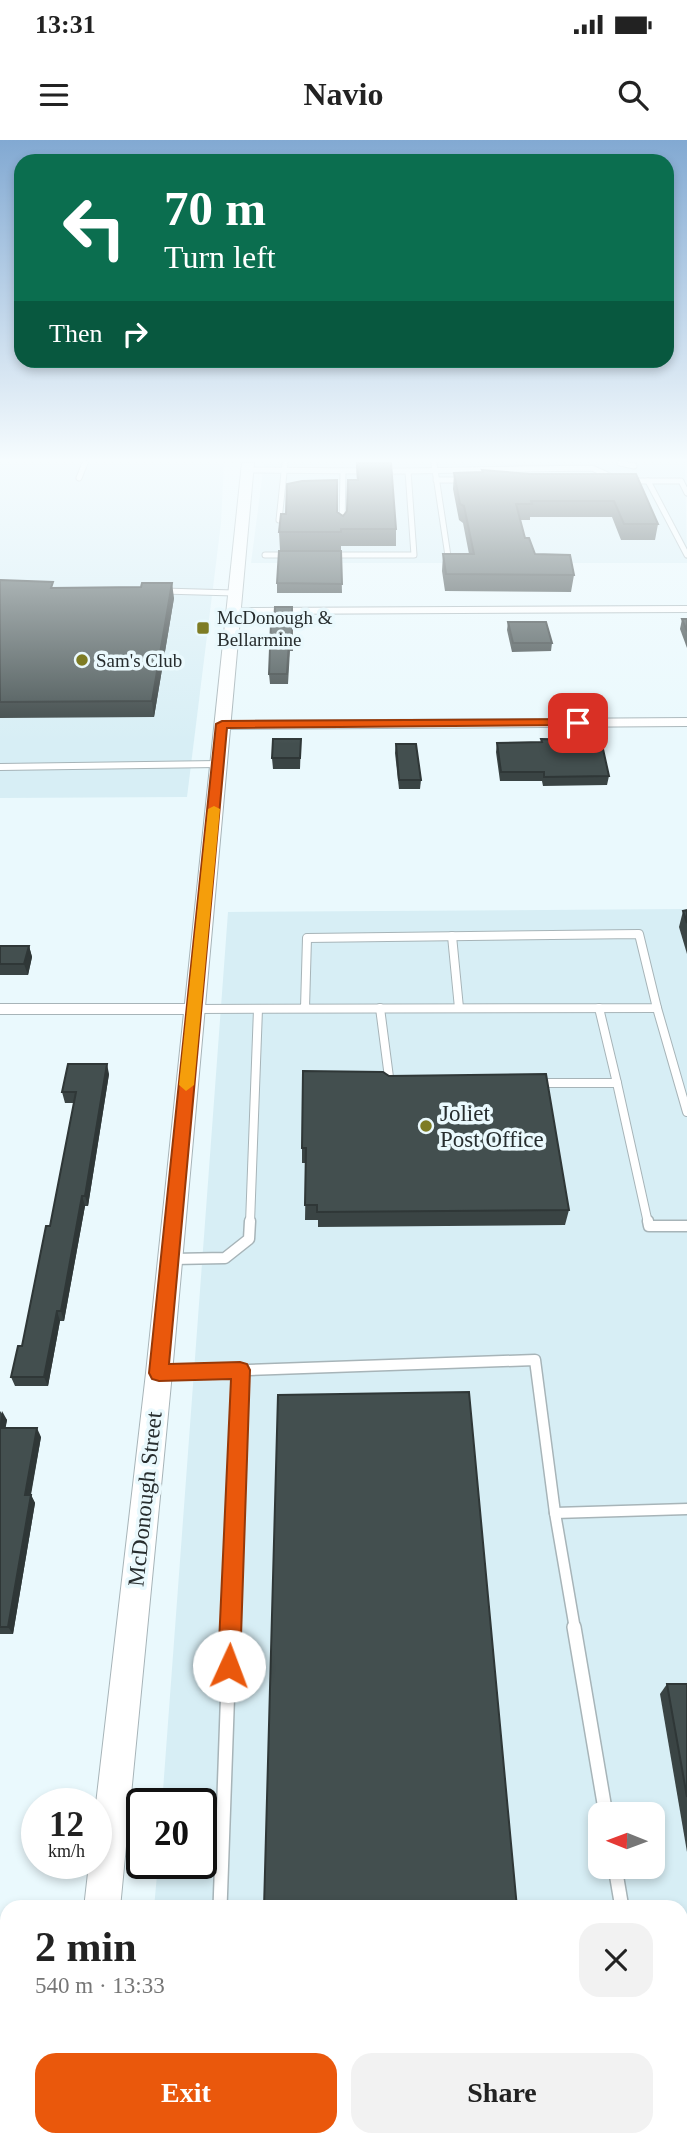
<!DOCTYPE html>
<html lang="en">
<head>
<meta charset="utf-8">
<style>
	:root { --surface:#fff; --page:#f2f2f2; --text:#222; --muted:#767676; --accent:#ea580c }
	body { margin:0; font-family:"Times New Roman",serif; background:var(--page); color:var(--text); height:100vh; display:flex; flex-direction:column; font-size:26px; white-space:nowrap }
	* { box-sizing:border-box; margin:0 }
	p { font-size:23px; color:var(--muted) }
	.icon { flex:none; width:38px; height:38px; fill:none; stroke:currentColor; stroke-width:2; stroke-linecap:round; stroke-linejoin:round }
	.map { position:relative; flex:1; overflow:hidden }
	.drawer { position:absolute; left:0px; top:1760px; width:688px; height:247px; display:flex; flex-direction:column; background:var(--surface); border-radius:21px 21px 0 0; box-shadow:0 4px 10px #0003 }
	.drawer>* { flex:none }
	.banner { position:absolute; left:14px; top:14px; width:660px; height:214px; border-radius:21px; box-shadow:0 4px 10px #0003; background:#0b6e4f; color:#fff; overflow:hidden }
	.needle { width:46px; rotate:271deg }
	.buttons { position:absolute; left:588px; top:1662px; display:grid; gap:14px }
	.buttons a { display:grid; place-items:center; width:77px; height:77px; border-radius:14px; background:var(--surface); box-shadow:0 4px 10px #0003; font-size:35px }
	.speed { position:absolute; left:21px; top:1648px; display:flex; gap:14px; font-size:35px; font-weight:700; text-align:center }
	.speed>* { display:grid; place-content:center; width:91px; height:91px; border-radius:50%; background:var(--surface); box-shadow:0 4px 10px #0003; line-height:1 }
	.speed small { font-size:18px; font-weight:400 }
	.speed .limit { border:4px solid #111; border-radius:10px; background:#fff; color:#111 }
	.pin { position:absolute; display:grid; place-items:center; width:60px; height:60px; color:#fff; margin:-30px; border-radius:14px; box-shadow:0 4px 10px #0006 }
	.me { position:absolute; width:77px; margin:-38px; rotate:2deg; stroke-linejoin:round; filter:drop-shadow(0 0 5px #0008) }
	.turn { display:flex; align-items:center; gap:24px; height:147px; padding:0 35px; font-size:32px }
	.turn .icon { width:91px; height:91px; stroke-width:2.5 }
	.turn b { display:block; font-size:49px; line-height:60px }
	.then { display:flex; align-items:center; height:66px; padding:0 35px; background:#0003; gap:14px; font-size:26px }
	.round { display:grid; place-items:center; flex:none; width:74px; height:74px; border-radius:21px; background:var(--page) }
	.headline { display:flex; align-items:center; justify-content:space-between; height:119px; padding:0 35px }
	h1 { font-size:42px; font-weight:700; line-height:52px }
	.button { display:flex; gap:14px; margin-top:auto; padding:14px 35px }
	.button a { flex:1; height:80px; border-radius:21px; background:var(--accent); color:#fff; font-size:28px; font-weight:700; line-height:80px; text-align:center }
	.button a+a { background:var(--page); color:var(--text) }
	.status { display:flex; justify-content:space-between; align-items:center; height:49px; padding:0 35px; background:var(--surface); direction:ltr }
	.status svg { height:19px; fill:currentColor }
	header { display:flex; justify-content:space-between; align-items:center; height:91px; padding:0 35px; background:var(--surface); font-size:32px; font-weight:700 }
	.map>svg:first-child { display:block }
	.built { fill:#d7eef5; fill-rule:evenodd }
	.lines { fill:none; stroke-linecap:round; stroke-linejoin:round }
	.service-far4-casing { stroke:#a7b4b8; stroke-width:7 }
	.service-far3-casing { stroke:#a7b4b8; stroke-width:8 }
	.service-far2-casing { stroke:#a7b4b8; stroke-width:10 }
	.service-far1-casing { stroke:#a7b4b8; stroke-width:13 }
	.service-casing { stroke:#a7b4b8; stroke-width:16 }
	.minor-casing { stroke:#a7b4b8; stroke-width:2 }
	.tertiary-casing { stroke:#a7b4b8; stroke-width:2 }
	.service-far4 { stroke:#fff; stroke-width:5 }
	.service-far3 { stroke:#fff; stroke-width:6 }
	.service-far2 { stroke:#fff; stroke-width:8 }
	.service-far1 { stroke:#fff; stroke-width:10 }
	.service { stroke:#fff; stroke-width:13 }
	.minor { fill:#fff; fill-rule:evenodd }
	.tertiary { fill:#fff; fill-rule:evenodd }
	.wall { fill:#3a4444 }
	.shaded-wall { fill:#2f3737 }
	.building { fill:#434f4f; stroke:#2f3737; stroke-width:2 }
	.route { fill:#ea580c; stroke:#983908; stroke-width:2 }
	.slow { fill:#f59e0b }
	.poi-dot { fill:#7e7c24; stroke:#eaf9fd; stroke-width:2.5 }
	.labels { text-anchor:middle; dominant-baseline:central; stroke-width:7; stroke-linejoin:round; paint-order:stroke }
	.far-poi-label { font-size:19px; fill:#272d2e; stroke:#eaf9fd; text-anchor:start }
	.poi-label { font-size:23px; fill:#272d2e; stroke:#eaf9fd; text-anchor:start }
	.street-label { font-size:23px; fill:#272d2e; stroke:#eaf9fd }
</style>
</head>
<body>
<div class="status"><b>13:31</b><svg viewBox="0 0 49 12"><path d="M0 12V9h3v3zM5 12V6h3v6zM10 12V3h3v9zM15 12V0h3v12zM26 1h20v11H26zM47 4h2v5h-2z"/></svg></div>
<header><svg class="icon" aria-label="menu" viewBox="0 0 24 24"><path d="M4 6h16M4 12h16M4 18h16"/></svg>Navio<svg class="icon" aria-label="search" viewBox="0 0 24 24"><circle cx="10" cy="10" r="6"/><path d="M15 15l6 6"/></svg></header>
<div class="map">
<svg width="687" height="2007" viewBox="0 0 687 2007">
	<rect width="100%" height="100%" fill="#eaf9fd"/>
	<!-- built -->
	<g class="built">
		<polygon points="0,323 224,323 221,383 187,657 0,658"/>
		<polygon points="264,323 685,323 687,423 251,423"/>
		<path d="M687,769v1108h-6v-109h-527l4,-44h43v-60h-39l66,-892zM600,1675h53v52h-53z"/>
	</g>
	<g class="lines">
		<defs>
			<g id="service-far4">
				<polyline points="434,323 448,416"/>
				<polyline points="620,323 634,326"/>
				<polyline points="247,330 367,331"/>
				<polyline points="408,331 592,328 614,338"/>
				<polyline points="79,338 85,323"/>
				<polyline points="436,340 463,340"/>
				<polyline points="627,341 681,341 687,353"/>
				<polyline points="648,341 687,415"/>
				<polyline points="279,380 285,323"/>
				<polyline points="342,385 343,331"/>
				<polyline points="265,415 290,415"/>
				<polyline points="329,415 414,415 408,331 381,331"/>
				<polyline points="163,451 234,453"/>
			</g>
			<polyline id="service-far3" points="0,627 218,624"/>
			<g id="service-far2">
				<polyline points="452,796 459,868"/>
				<polyline points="380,868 390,945"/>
				<polyline points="657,868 687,972"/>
				<polyline points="194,869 657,868 639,794 307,798 305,868"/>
				<polyline points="537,943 617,943 599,868"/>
				<polyline points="617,943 648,1083"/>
				<polyline points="250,1083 258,869"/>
			</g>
			<g id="service-far1">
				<polyline points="648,1081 649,1086 687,1086"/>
				<polyline points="173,1119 225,1118 249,1099 250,1081"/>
				<polyline points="160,1233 535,1220 555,1373 575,1489"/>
				<polyline points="555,1373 687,1369"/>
				<polyline points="230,1489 240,1230"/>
			</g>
			<g id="service">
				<polyline points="574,1487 606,1675"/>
				<polyline points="615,1727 622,1768"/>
				<polyline points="220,1768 230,1487"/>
				<polyline points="343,2000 343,2007"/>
				<polyline points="454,2000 455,2007"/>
			</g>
			<g id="minor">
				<polygon points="687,466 687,472 232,474 227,471 232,468"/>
				<polygon points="687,578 687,586 222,589 216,585 222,581"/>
				<polygon points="0,864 194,864 202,869 194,874 0,874"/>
				<rect x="681" y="1930" width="6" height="30"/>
			</g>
			<g id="tertiary">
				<polygon points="242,323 254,323 172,1233 120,1768 84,1768 89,1724 96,1724 96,1664 146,1233"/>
				<rect x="0" y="1926" width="7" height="38"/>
				<polygon points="58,2000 98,2000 97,2007 57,2007"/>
			</g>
		</defs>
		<!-- service-far4 casing -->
		<use href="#service-far4" class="service-far4-casing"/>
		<!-- service-far3 casing -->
		<use href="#service-far3" class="service-far3-casing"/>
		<!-- service-far2 casing -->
		<use href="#service-far2" class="service-far2-casing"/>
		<!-- service-far1 casing -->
		<use href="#service-far1" class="service-far1-casing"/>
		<!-- service casing -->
		<use href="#service" class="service-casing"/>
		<!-- minor casing -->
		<use href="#minor" class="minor-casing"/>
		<!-- tertiary casing -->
		<use href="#tertiary" class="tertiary-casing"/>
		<!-- service-far4 -->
		<use href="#service-far4" class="service-far4"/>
		<!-- service-far3 -->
		<use href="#service-far3" class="service-far3"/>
		<!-- service-far2 -->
		<use href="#service-far2" class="service-far2"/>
		<!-- service-far1 -->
		<use href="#service-far1" class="service-far1"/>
		<!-- service -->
		<use href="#service" class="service"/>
		<!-- minor -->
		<use href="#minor" class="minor"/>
		<!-- tertiary -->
		<use href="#tertiary" class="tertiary"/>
	</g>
	<!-- wall -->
	<g class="wall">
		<polygon points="356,323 391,323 396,389 396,406 341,406 341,410 280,410 279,392 337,372 343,376 347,371 357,340"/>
		<polygon points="482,330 530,334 636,334 658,384 655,400 621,400 612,377 530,377 530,380 520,380 525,398 535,414 574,435 571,452 445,451 442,431 443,414 469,414 463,383 459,380 453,349 454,333 482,332"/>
		<polygon points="341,411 342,453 277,453 277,443"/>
		<polygon points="0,440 54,448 174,458 154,577 0,578"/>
		<polygon points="292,467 293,511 290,511 288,544 270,544 269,534 274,483"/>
		<polygon points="682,479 687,479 687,508 680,489"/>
		<polygon points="508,482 552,503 551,511 512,512 507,490"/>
		<polygon points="301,599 300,629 273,629 272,618"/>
		<polygon points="541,599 609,636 607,645 543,646 542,641 500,641 496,612 497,603 541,602"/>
		<polygon points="396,604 421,640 420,649 399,649 395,613"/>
		<polygon points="687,770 687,814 679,787 683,771"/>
		<polygon points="0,806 29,806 32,817 28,835 0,835"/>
		<polygon points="303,931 569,1070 565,1085 318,1087 318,1080 305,1080 306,1023 302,1023 302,1008"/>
		<polygon points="109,934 88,1066 85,1066 64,1181 60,1181 48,1246 15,1246 11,1237 22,1206 50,1086 74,963 65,963 62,952"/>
		<polygon points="0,1271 7,1280 5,1288 41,1297 31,1355 35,1363 13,1494 0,1494"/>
		<polygon points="667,1544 687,1544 687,1712 660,1554"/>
	</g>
	<!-- shaded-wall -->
	<g class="shaded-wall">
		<polygon points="172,443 174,458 154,577 152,561"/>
		<polygon points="29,806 32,817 28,835 24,824"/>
		<polygon points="107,924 109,934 88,1066 85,1056"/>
		<polygon points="82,1056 85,1066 64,1181 61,1171"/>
		<polygon points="57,1171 60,1181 48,1246 44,1237"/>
		<polygon points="2,1271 7,1280 4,1297 0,1290 0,1283"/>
		<polygon points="37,1288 41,1297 29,1363 25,1355"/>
		<polygon points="31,1355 35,1363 13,1494 8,1487"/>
	</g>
	<!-- building -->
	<g class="building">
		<polygon points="357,323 391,323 396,389 341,389 341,392 279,392 281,374 286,374 287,344 302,341 337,340 337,372 343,376 347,371 348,340 358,340"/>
		<polygon points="482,330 530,334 636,334 658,384 624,384 614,361 531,361 532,364 516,364 525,398 529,398 535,414 570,415 574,435 446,434 443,414 474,414 464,366 460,364 454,333 483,332"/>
		<polygon points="279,411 341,411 342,444 277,443"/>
		<polygon points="0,440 53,442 51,448 141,447 142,443 172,443 152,561 0,562"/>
		<polygon points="275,467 292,467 292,502 289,502 287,534 269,534 271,483 274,483"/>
		<polygon points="682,479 687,479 687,491"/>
		<polygon points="508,482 546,482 552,503 513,503"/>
		<polygon points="273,599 301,599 300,618 272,618"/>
		<polygon points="541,599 601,600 609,636 544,637 544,632 501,632 497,603 542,602"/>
		<polygon points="396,604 416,604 421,640 399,640"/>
		<polygon points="687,770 687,783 683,771"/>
		<polygon points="0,806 29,806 24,824 0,824"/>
		<polygon points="68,924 107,924 85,1056 82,1056 61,1171 57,1171 44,1237 11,1237 18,1206 22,1206 46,1086 50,1086 76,952 62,952"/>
		<polygon points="303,931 383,932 389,936 546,934 569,1070 317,1072 317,1065 305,1065 306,1008 302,1008"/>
		<polygon points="469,1252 517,1768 264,1768 278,1255"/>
		<polygon points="0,1288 37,1288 25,1355 31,1355 8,1487 0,1487"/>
		<polygon points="667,1544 687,1544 687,1657"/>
	</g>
	<!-- sky -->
	<linearGradient id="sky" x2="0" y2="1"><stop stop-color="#82a9d2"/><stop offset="0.53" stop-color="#f6fcfe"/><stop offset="1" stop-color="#f6fcfe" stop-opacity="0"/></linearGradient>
	<rect width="687" height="604" fill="url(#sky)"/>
	<!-- route -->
	<polygon class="route" points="578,579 581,580 581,585 227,588 169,1224 240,1222 247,1224 250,1230 240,1526 237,1533 229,1537 221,1533 218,1526 231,1239 159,1241 152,1239 149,1233 216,584 222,581"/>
	<!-- slow -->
	<polygon class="slow" points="214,666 220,669 194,945 186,951 179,945 208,669"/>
	<!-- markers -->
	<g class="poi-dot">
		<rect x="196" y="481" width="14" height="14" rx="3.5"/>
		<circle cx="82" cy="520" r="7"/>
		<circle cx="426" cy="986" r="7"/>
	</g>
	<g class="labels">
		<!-- far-poi labels -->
		<g class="far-poi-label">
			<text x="217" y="477">McDonough &amp;<tspan x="217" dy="22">Bellarmine</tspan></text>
			<text x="96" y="520">Sam's Club</text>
		</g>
		<!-- poi labels -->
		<g class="poi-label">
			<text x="440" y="973">Joliet<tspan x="440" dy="26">Post Office</tspan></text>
		</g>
		<!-- street labels -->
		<g class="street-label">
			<text transform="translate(145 1359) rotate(-84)">McDonough Street</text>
		</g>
	</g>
</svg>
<div class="buttons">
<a><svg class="needle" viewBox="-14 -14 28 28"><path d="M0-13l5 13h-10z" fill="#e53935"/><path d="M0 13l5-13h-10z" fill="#767676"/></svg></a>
</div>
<div class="speed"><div>12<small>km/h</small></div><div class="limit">20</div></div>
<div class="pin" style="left:578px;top:583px;background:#d93025"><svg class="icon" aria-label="arrive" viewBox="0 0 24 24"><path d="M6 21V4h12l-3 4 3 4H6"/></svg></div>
<svg class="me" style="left:229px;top:1526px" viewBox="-20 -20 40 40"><circle r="19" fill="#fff"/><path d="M0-13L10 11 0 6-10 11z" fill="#ea580c"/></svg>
<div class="banner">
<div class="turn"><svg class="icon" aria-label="left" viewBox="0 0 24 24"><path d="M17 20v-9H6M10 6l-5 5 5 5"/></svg><div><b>70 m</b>Turn left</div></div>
<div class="then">Then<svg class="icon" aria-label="right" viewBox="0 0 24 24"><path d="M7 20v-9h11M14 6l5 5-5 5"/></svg></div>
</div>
<section class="drawer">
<div class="headline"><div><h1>2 min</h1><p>540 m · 13:33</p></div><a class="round"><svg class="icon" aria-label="close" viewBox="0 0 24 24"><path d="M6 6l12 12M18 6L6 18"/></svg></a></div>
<div class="button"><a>Exit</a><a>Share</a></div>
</section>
</div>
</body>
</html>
